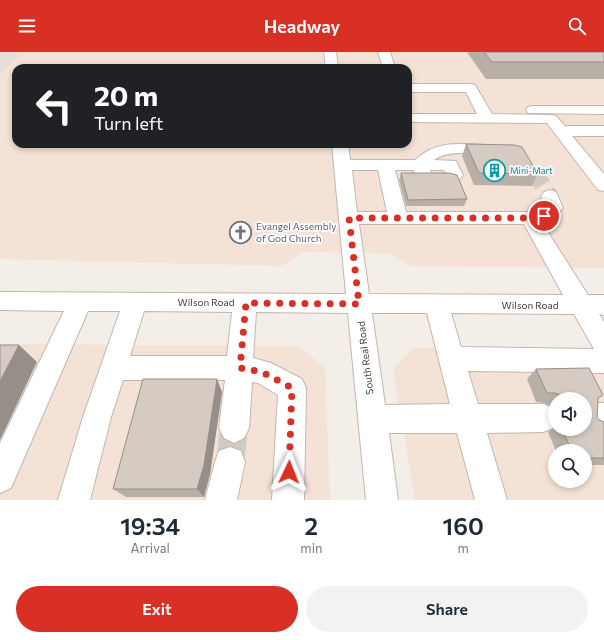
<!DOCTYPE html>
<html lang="en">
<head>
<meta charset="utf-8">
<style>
	:root { --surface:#fff; --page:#f2f2f3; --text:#1f2937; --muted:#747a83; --accent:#d93025 }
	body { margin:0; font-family:Commissioner,sans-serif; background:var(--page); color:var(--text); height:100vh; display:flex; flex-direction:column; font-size:15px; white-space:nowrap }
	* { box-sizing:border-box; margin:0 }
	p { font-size:13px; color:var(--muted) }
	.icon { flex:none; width:22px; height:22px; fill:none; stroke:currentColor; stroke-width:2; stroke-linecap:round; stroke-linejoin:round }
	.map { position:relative; height:448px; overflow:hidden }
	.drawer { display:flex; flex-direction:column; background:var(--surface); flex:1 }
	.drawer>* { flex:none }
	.guide { position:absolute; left:12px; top:12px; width:400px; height:84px; border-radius:12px; box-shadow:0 2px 6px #0003; background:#202124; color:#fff; overflow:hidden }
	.buttons { position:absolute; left:548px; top:340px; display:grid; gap:8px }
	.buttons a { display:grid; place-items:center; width:44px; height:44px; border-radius:50%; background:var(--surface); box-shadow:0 2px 6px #0003; font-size:20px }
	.pin { position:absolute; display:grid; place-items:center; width:34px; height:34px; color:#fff; margin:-17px; border:2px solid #fff; border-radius:50%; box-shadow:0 1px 4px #0007 }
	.me { position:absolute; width:44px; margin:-22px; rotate:2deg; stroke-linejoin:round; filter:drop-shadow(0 0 3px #0008) }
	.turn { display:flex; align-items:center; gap:14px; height:84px; padding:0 16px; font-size:18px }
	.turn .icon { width:52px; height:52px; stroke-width:2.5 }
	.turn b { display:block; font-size:28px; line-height:34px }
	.eta { display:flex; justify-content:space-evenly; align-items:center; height:68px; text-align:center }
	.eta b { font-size:24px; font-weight:600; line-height:28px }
	.button { display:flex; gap:8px; margin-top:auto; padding:8px 16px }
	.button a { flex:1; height:46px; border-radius:24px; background:var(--accent); color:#fff; font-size:16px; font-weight:600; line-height:46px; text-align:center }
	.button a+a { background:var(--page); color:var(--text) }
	header { display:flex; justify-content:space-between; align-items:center; height:52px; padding:0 16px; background:var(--accent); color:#fff; font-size:18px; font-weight:600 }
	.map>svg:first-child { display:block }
	.residential { fill:#e6dfd7 }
	.commercial { fill:#f3e2d5; fill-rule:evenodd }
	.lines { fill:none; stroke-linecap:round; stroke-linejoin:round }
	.minor-tunnel-far1 { stroke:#d0cbc5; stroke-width:17; stroke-dasharray:17 8; stroke-linecap:butt }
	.minor-tunnel { stroke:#d0cbc5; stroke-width:28; stroke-dasharray:28 14; stroke-linecap:butt }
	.minor-casing { stroke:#c0b7af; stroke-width:2 }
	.minor { fill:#fff; fill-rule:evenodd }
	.wall { fill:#b8afa7 }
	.shaded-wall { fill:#968e88 }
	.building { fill:#d6cbc2; stroke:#968e88 }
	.route { stroke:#d93025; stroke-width:7; stroke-dasharray:0 12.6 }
	.labels { text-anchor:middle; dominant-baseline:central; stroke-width:3.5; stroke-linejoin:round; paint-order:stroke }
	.far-culture-label { font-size:9px; fill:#0d838f; stroke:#fff; text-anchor:start }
	.worship-label { font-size:10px; fill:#5b616d; stroke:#fff; text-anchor:start }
	.street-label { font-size:10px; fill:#463e38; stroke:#fff }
</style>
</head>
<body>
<header><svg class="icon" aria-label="menu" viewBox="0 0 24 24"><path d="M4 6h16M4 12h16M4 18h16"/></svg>Headway<svg class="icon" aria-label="search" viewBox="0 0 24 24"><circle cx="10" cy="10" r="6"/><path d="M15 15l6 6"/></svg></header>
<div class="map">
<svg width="604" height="448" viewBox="0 0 604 448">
	<rect width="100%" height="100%" fill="#f3eee8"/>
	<!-- residential -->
	<polygon class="residential" points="0,0 25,0 0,22"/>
	<!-- commercial -->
	<g class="commercial">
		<path d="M25,0h579v216l-193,-2 -22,-13 -87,-1 -20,14 -282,-7v-185zM16,16h392v76h-392z"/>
		<polygon points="0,292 299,294 325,316 330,448 0,448"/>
		<path d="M413,296l191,1v151h-189l-22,-131zM555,347h30v30h-30zM555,399h30v30h-30z"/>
	</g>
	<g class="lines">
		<!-- minor-tunnel-far1 -->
		<polyline class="minor-tunnel-far1" points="533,119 550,144"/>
		<!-- minor-tunnel -->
		<polyline class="minor-tunnel" points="230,410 234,376"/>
		<defs>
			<g id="minor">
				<polygon points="324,0 336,0 338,16 326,16"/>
				<polygon points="378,0 390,0 395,16 383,16"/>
				<polygon points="408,32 470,32 475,33 492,62 551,63 556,64 565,74 604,74 604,84 572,84 604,122 604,139 598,138 547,71 408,70 408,62 477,62 466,40 408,40"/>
				<polygon points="533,54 604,54 604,62 528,61 526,58 528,55"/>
				<path d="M332,92h16l2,16h65c24,-22 48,-15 78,-15l6,2 2,3 -2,3 -6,2c-18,-1 -44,-6 -59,5l22,1 7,14 -3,4 -6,1 -6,-1 -4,-9h-14l2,4 -3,4 -6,1 -6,-1 -4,-8h-18l11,42h124l9,-2 5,-4 -3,-10 3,-4 6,-2 6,2 7,16 -12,13 -9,2 46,72h16v20l-5,-1 5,8v51l-136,-2 10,33h65l10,4c3,6 3,14 0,20l-10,4 -56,1 20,67h-32l-18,-67h-68l9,67h-32l-18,-187 -92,-1 -3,46 18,5 31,16 4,9 -2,112h-32l6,-105 -20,-12 -6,-1 -3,46 -5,10 -10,5 -10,-5 -5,-10 6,-48h-102l-12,37 -21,83h-32l25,-83 37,-106h-32l-77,177 -11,5v-50l64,-132 -64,-1v-18l346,2zM352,118h26l9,42h-30zM359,172h165l39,71 -194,-1zM144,259l88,1 -5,44h-97zM372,261h55l23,91 -65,1zM451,261l123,1 20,35 -133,-2z"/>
				<polygon points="596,351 604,351 604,379 596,379 586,375 585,373 586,355"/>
				<polygon points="230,395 241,399 245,410 237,448 205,448 215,410 219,399"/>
			</g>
		</defs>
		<!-- minor casing -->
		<use href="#minor" class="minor-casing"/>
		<!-- minor -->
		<use href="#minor" class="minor"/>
	</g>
	<!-- wall -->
	<g class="wall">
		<polygon points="467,0 604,0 604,27 486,27"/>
		<polygon points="466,92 538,122 532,134 474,133 462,104"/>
		<polygon points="401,121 467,147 464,154 406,154 399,128"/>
		<polygon points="536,317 598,346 597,365 599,368 604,370 604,413 585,413 585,399 556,399 548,380 555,375 555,377 585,377 585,347 555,347 555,357 554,355 544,351 536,350 527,327"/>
		<polygon points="222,340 210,422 204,445 126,445 113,437"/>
	</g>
	<!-- shaded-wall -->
	<g class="shaded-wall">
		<polygon points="19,293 37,310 0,388 0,329"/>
		<polygon points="217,327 222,340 210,422 204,445 197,437"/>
	</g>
	<!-- building -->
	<g class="building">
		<polygon points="484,0 604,0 604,10 492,10"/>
		<polygon points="466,92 514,93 522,95 538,122 479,121"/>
		<polygon points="401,121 449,121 457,123 467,147 408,148"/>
		<polygon points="0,293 19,293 0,329"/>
		<polygon points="589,316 603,343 598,346 597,365 599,368 604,370 604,406 585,406 585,399 572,399 562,377 585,377 585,347 566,347 565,345 555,341 547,341 536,317"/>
		<polygon points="143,327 217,327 204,413 197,437 113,437"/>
	</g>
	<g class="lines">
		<!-- route -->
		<polyline class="route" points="289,420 292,336 262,320 240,316 246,251 359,252 349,166 530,166 544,164"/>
	</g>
	<!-- icons -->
	<defs>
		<symbol id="building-ring" viewBox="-11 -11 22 22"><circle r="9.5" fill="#fff" stroke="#0f9aa8" stroke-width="1.5"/><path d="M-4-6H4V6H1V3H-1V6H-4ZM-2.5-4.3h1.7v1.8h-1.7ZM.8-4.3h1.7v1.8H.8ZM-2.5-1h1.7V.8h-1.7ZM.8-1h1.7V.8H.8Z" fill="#0f9aa8"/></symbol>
		<symbol id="church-ring" viewBox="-11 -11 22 22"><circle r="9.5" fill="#fff" stroke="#6b7280" stroke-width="1.5"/><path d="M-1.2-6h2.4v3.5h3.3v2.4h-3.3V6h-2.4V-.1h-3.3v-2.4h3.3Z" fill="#6b7280"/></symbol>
	</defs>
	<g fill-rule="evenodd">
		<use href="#building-ring" x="482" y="106" width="25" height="25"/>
		<use href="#church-ring" x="228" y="168" width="25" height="25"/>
	</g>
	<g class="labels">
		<!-- far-culture labels -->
		<g class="far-culture-label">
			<text x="510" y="118">Mini-Mart</text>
		</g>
		<!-- worship labels -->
		<g class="worship-label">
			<text x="256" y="174">Evangel Assembly<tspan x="256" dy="12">of God Church</tspan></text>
		</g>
		<!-- street labels -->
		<g class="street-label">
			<text x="206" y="250">Wilson Road</text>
			<text x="530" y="253">Wilson Road</text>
			<text transform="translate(365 306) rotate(-97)">South Real Road</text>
		</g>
	</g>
</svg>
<div class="buttons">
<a><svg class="icon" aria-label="sound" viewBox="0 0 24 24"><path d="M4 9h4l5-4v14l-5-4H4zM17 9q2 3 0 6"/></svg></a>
<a><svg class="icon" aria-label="search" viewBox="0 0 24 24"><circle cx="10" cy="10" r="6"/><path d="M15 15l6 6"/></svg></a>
</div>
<div class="pin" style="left:544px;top:164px;background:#d93025"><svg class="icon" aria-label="arrive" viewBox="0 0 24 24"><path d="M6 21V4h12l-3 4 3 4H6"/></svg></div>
<svg class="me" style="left:289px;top:420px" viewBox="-20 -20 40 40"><path d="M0-17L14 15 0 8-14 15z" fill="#d93025" stroke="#fff" stroke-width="4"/></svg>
<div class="guide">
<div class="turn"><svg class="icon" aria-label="left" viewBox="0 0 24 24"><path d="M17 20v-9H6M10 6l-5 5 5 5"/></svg><div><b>20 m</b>Turn left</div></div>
</div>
</div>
<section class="drawer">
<div class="eta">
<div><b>19:34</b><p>Arrival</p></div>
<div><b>2</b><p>min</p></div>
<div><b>160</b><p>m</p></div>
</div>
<div class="button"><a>Exit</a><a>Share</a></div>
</section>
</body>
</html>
